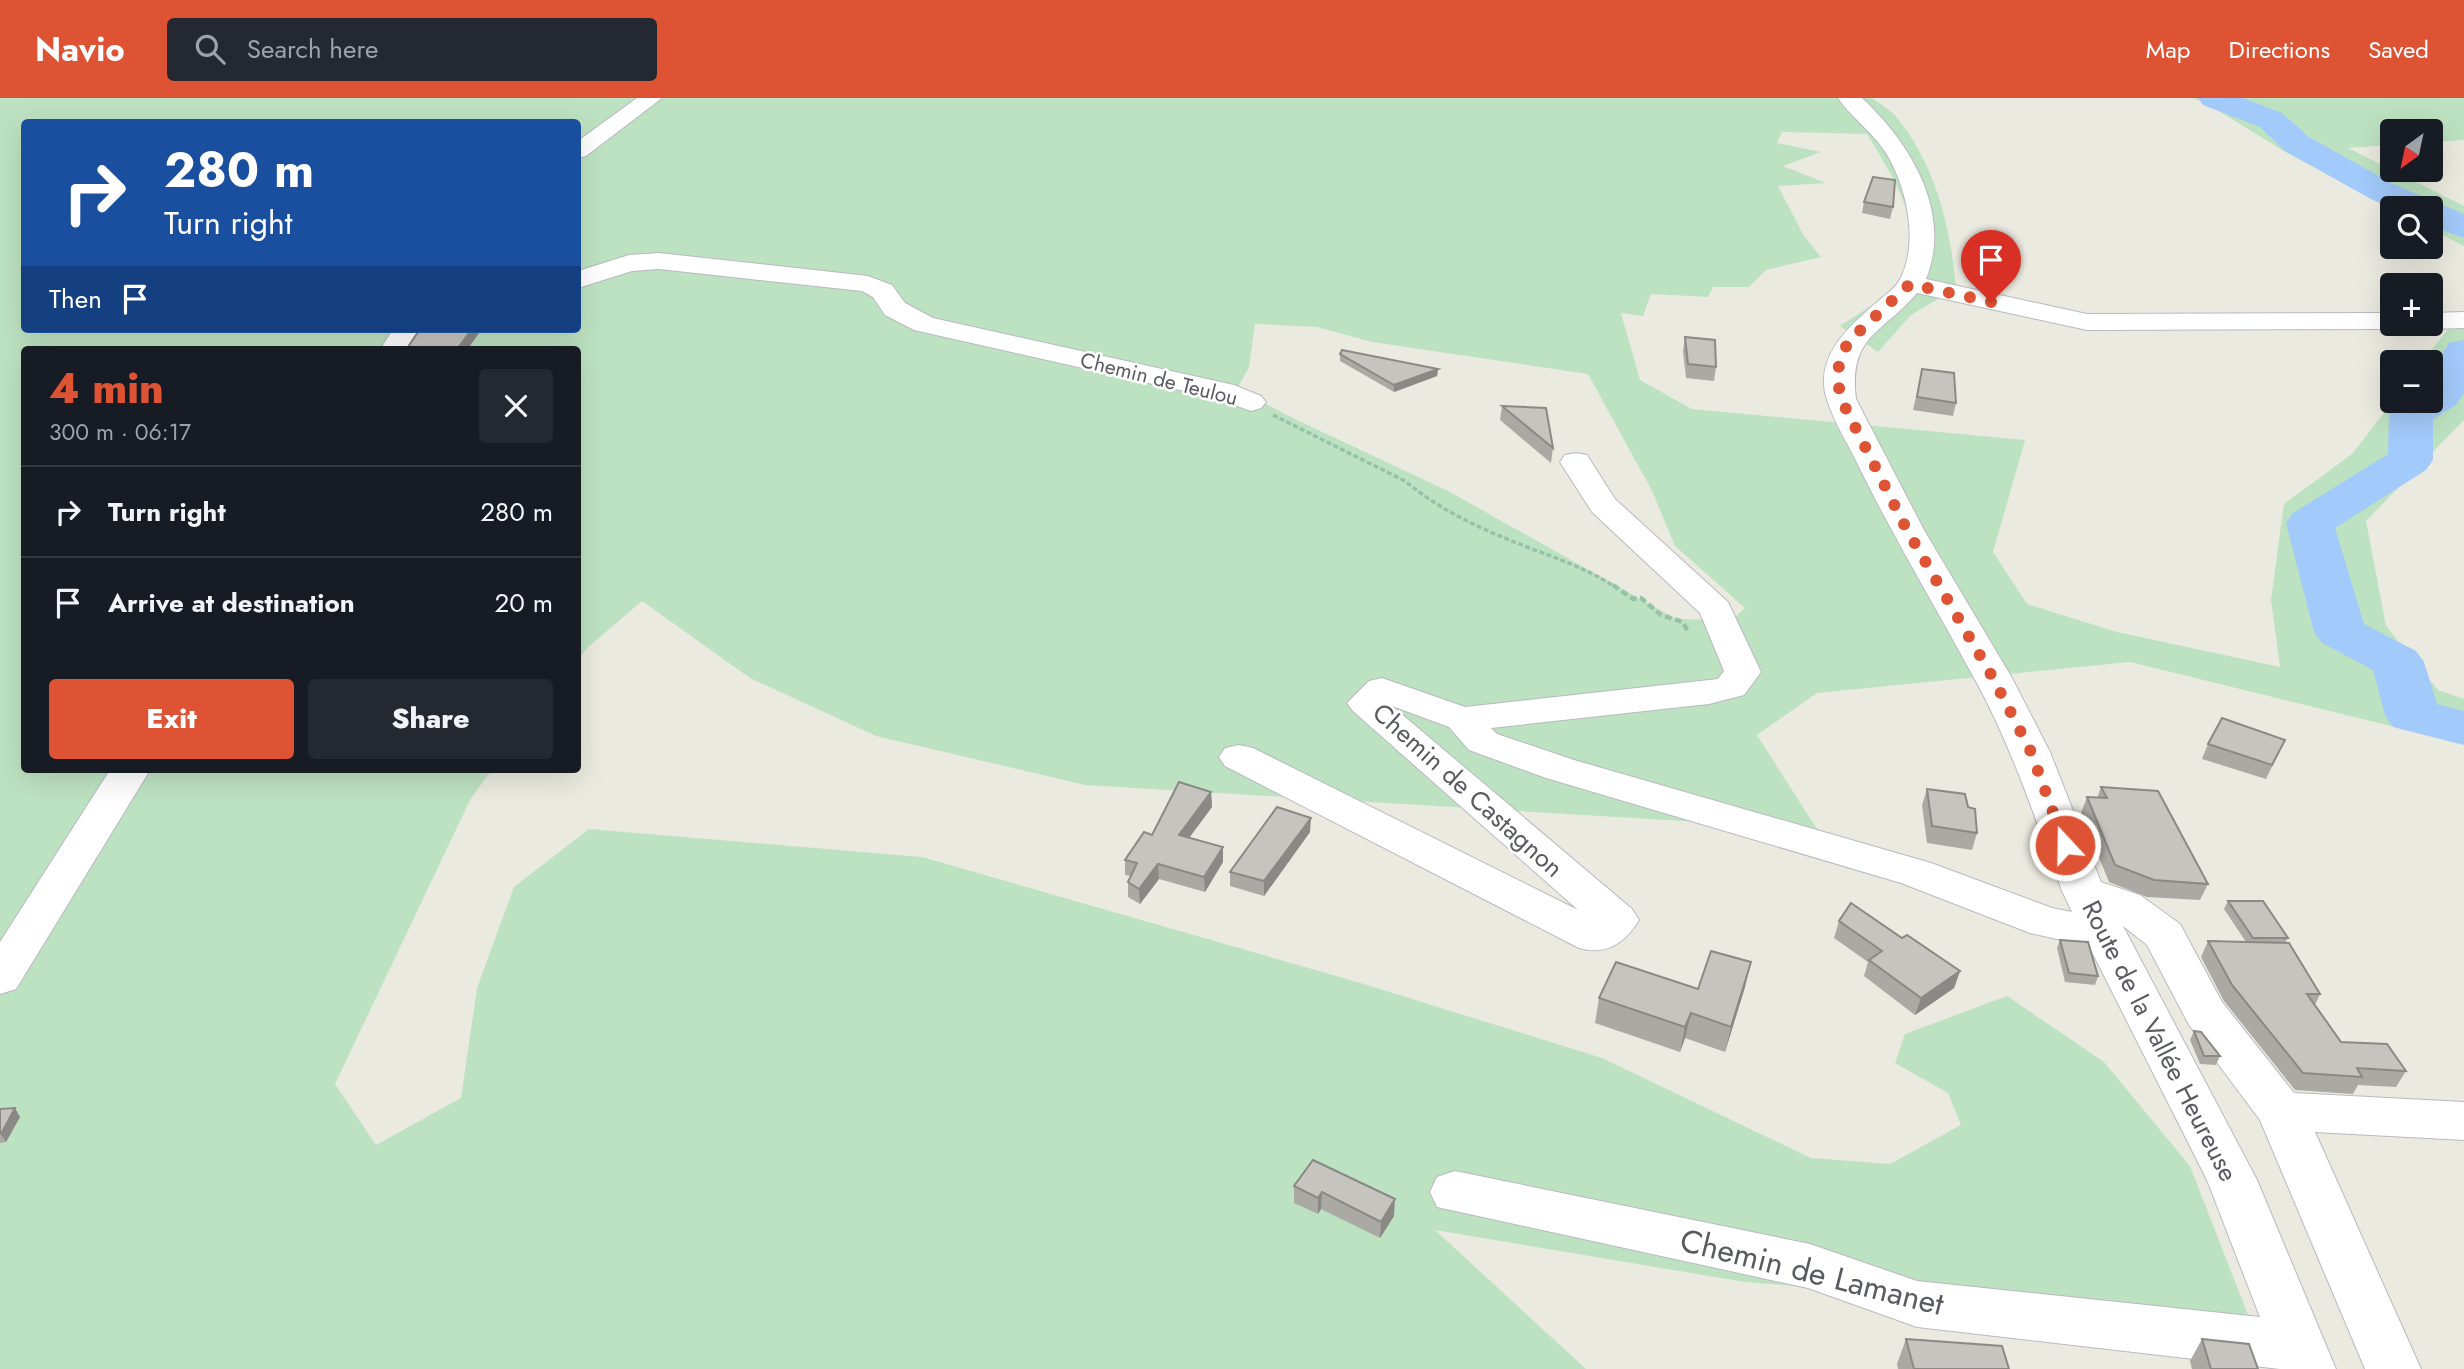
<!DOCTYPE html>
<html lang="en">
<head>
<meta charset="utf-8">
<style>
	:root { --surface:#171b24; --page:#242831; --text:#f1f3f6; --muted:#9ea1a6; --line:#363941; --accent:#de5333 }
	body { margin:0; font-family:Jost,sans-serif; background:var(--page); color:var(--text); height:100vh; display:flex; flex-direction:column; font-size:26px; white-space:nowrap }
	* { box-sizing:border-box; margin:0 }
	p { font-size:23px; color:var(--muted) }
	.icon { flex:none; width:38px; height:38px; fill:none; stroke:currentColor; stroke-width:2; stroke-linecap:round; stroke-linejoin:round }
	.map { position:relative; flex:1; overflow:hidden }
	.panel { position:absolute; left:21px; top:248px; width:560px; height:427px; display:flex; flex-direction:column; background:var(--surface); border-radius:7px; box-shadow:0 7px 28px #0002 }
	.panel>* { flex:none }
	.banner { position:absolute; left:21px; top:21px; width:560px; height:214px; border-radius:7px; box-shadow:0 7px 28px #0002; background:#1a4fa0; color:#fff; overflow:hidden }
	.needle { width:46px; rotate:213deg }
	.controls { position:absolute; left:2380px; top:21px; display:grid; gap:14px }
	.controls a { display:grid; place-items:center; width:63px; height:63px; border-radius:7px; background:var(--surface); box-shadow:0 7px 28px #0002; font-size:35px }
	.pin { position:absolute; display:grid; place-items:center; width:60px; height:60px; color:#fff; margin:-72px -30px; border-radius:50% 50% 50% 0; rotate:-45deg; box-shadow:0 0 7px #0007 }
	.pin .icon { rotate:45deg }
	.me { position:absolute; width:77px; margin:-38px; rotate:339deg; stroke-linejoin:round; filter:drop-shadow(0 0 5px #0008) }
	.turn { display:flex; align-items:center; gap:24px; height:147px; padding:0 28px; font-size:32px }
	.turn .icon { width:91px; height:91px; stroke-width:2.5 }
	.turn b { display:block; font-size:49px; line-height:60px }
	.then { display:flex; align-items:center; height:66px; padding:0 28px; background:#0003; gap:14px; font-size:26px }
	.round { display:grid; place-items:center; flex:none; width:74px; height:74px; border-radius:7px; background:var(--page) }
	.summary { display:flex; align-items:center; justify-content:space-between; height:119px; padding:0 28px }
	h1 { font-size:42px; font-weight:800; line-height:52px; color:var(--accent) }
	.cta { display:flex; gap:14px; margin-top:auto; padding:14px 28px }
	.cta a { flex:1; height:80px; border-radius:7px; background:var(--accent); color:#fff; font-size:28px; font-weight:800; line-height:80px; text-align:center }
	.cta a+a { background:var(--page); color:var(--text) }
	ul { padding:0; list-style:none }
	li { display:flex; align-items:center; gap:21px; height:91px; padding:0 28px; border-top:2px solid var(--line) }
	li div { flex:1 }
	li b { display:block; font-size:26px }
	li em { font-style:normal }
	header { display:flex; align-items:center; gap:42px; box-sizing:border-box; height:98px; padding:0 35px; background:var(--accent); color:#fff }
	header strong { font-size:33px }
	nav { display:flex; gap:38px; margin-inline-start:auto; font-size:24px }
	.search { width:490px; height:63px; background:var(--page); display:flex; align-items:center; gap:18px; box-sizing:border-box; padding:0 24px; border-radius:7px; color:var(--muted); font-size:26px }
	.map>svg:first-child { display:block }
	.green { fill:#bde2c1; fill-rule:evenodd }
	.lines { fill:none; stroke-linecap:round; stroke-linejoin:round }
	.river { fill:#a2cafa; fill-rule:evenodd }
	.minor-casing { stroke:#b8b9be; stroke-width:2 }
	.path-far1 { stroke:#97c2a8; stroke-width:3.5; stroke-dasharray:5 2.5; stroke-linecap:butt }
	.path { stroke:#97c2a8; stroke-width:4.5; stroke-dasharray:7 3.5; stroke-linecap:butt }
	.minor { fill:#fff; fill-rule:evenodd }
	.wall { fill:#aaa9a3 }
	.shaded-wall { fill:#8b8985 }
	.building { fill:#c6c4be; stroke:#8b8985; stroke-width:2 }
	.route { stroke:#de5333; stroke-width:12; stroke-dasharray:0 21.6 }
	.labels { text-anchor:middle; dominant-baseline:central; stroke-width:5; stroke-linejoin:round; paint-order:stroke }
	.far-street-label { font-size:21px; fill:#595b60; stroke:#fff }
	.street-label { font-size:26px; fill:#595b60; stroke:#fff }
	.near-street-label { font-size:32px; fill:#595b60; stroke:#fff }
</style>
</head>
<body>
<header>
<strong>Navio</strong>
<div class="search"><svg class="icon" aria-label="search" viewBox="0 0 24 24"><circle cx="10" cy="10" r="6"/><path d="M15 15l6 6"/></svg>Search here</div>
<nav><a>Map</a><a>Directions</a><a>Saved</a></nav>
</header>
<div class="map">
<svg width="2464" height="1271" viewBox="0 0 2464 1271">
	<rect width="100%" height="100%" fill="#ebeae0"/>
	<!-- green -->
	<g class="green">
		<path d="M0,0h1872c8,6 19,12 25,20 39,47 54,111 59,170l-45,27 -33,37 -38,-26c17,-12 38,-23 54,-37 46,-43 -3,-115 -27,-155l-85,-2 -5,11 44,9 -38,14 43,17 -48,3 26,50 17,21 -55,13 -17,17h-36l-5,10 -57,-3 -8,22 -22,-3 19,67 52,29 333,31 -32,112 34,52 90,28 163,35 -9,-67 13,-96 68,-50 41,-53h38v-39h-9l27,-34h15v92l-98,101 20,105 52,64 26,9v45l-334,-82 -313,31 -60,42 60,94 -732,-44 -209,-49 -126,-58 -108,-77 -55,47 -9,13v-311h-554v420h468l-21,28 -136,286 41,61 85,-47 16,-110 37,-101 75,-58 333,28 442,127 238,74 209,100 79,6 71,-39 -13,-32 -53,-30 10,-29 102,-38 97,66 86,104 60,154 -505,-38 -310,-52 151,139h-1586zM24,24h554v207h-554zM1255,226l62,3 55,15 216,32 64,117 23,55 70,62 -13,12 -56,-1 -226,-127 -153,-72 -60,-31 12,-22z"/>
		<polygon points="2191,0 2464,0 2464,42 2431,44 2431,33 2392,33 2392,47 2348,50 2464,108 2464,148 2431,131 2431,110 2392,110 2289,56 2204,4"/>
	</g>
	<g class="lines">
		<!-- river -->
		<g class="river">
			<polygon points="2198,0 2243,0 2282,15 2309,39 2393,86 2464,116 2464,140 2431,128 2431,110 2392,111 2369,100 2285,53 2260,29 2203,7"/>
			<path d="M2464,242v53l-8,12 -23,14v41l-7,10 -91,58 29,96 52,27 8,11 13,42 27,7v34l-71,-18 -8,-12 -12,-45 -51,-27 -8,-11 -28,-109 7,-10 95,-59 1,-41 12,-12h30c0,-27 3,-35 18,-58z"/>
		</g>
		<defs>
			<g id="minor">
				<polygon points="637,0 662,0 586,58 578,60 578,43"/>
				<path d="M1838,0h24c48,45 91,114 64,181l161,35 305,-1v11h12l-12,5 -305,1 -170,-37c-35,41 -69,43 -61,106l68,131 88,148 38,74 51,130 39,13 40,29 42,78 72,91 170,9v38l-149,-8 106,237h-56l-105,-249 -71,-95 -42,-80 -24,-19 134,254 79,189h-56l-363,-42 -109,-39 -371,-81 -7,-15 7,-15 18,-6 355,73 107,37 343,36 -53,-137 -118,-234 -59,-13 -129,-50 -355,-105 -77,-28 -20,-23 -57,-21 240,203 7,11c-14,23 -33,36 -60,28l-354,-182 -6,-9 6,-9 14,-3 14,3 325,162 -225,-199 -6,-8 22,-22 13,-3 83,29 253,-28 6,-8 -24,-58 -108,-101 -32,-50 5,-7 11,-2 11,2 28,44 113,103 33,70 -17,23 -35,9 -218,24 6,6 77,26 357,103 121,45 20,4 -10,-21c-27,-73 -51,-147 -89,-215 -38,-70 -79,-138 -114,-209 -10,-22 -25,-44 -32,-67 -14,-42 21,-73 49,-97 7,-7 18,-13 23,-22 20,-36 9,-88 -10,-123 -13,-24 -36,-38 -51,-60z"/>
				<polygon points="659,155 868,178 892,187 905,205 933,220 1234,287 1261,298 1266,304 1261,310 1251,313 1215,300 914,232 885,217 873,199 862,193 659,171 632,173 578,190 578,173 629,157"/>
				<polygon points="2464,214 2464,230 2431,231 2419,226 2431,226 2431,215"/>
				<polygon points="393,231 421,231 408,252 380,252"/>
				<polygon points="110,672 150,672 16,891 0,896 0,844"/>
			</g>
		</defs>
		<!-- minor casing -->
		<use href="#minor" class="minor-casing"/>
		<!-- path-far1 -->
		<path class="path-far1" d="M1273,317l132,66c36,30 78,49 122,66 31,12 61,22 88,40"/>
		<!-- path -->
		<polyline class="path" points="1613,487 1633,501 1641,500 1661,517 1683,524 1688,534"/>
		<!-- minor -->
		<use href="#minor" class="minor"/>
	</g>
	<!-- wall -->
	<g class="wall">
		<polygon points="1864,104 1893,109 1890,121 1862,115"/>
		<polygon points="1685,239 1716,269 1714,283 1686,280 1683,253"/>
		<polygon points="1340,256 1438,271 1437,278 1394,294 1340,263"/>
		<polygon points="1922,271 1956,305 1953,318 1913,312"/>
		<polygon points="1502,308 1553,350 1551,365 1500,322"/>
		<polygon points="2285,642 2266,681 2202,661 2208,646"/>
		<polygon points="2101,689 2208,786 2200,802 2147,799 2109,784 2081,715 2087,699 2097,700"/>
		<polygon points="1927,691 1968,709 1977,735 1972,752 1927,745 1922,707"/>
		<polygon points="1211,694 1212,709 1189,740 1223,749 1223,764 1205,794 1159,781 1140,806 1128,799 1128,784 1131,778 1125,777 1125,762 1152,737"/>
		<polygon points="1310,734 1264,798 1230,788 1230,774"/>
		<polygon points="2228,803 2288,840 2285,845 2320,896 2315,907 2341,944 2406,973 2396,989 2358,987 2353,996 2295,992 2224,903 2201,859 2208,843 2246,844 2224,811"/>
		<polygon points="1839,823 1902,840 1960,873 1954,890 1915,917 1864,878 1868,864 1834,840"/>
		<polygon points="2060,842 2098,878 2095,887 2065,884 2057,850"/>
		<polygon points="1745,889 1725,954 1685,940 1680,954 1595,925 1599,900 1698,891"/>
		<polygon points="2194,933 2220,958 2216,967 2200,966 2190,942"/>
		<polygon points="0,1011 20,1019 6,1044 0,1045"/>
		<polygon points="1313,1062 1394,1118 1380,1140 1321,1111 1318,1116 1294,1105 1294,1088"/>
		<polygon points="1906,1241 2009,1271 1898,1271 1897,1266"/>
		<polygon points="2202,1241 2258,1271 2192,1271 2190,1263"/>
	</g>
	<!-- shaded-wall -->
	<g class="shaded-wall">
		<polygon points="472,231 482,231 467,252 459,252 458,250"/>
		<polygon points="1438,271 1437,278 1394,294 1394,287"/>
		<polygon points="1211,694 1212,709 1180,752 1179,737"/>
		<polygon points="1311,720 1310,734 1264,798 1264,783"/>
		<polygon points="1223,749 1223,764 1205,794 1204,779"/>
		<polygon points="1158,766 1159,781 1140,806 1139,791"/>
		<polygon points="1751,864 1745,889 1725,954 1731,929"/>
		<polygon points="1960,873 1954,890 1915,917 1921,900"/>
		<polygon points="1691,915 1685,940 1680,954 1685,929"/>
		<polygon points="15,1010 20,1019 6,1044 1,1036"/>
		<polygon points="1322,1094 1321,1111 1318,1116 1318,1100"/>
		<polygon points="1395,1101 1394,1118 1380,1140 1381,1124"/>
	</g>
	<!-- building -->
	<g class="building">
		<polygon points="1873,79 1895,82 1893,109 1864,104"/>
		<polygon points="420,231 472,231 458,250 438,252 406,252"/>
		<polygon points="1685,239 1715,242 1716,269 1688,266"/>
		<polygon points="1342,252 1438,271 1394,287 1340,256"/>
		<polygon points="1922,271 1954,275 1956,305 1917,299"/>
		<polygon points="1502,308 1546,310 1553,350"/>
		<polygon points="2222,620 2285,642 2272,667 2208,646"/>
		<polygon points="1179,684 1211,694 1179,737 1223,749 1204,779 1158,766 1139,791 1128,784 1137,765 1125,762 1144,734 1152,737"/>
		<polygon points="2101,689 2158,693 2208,786 2154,782 2115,767 2087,699 2107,700"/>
		<polygon points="1927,691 1965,696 1968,709 1975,711 1977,735 1932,728"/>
		<polygon points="1277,709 1311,720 1264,783 1230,774"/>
		<polygon points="2228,803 2263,803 2288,840 2253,840"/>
		<polygon points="1851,805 1902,840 1907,837 1960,873 1921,900 1869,862 1882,853 1839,823"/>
		<polygon points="2060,842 2088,844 2098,878 2069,875"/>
		<polygon points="2208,843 2289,845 2320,896 2307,896 2341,944 2387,946 2406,973 2357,970 2362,979 2303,975 2232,887"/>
		<polygon points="1711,853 1751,864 1731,929 1691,915 1685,929 1599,900 1616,864 1698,891"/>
		<polygon points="2194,933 2201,934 2220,958 2204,958"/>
		<polygon points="15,1010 1,1036 0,1036 0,1011"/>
		<polygon points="1313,1062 1395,1101 1381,1124 1322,1094 1318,1100 1294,1088"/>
		<polygon points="1906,1241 2002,1248 2009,1271 1914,1271"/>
		<polygon points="2202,1241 2249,1246 2258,1271 2211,1271"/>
	</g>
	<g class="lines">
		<!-- route -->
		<polyline class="route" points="1991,204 1910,186 1848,244 1839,265 1838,284 1841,301 1907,432 1993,580 2031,654 2065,747"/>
	</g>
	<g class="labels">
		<!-- far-street labels -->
		<g class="far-street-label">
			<text transform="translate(1159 281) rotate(14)">Chemin de Teulou</text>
		</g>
		<!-- street labels -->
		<g class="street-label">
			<text transform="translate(1468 692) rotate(42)">Chemin de Castagnon</text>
			<text transform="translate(2160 943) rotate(63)">Route de la Vallée Heureuse</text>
		</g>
		<!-- near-street labels -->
		<g class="near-street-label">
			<text transform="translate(1812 1174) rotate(14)">Chemin de Lamanet</text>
		</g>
	</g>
</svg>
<div class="controls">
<a><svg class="needle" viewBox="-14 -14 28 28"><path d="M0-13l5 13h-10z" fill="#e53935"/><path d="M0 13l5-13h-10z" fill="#9ea1a6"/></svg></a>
<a><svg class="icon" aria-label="search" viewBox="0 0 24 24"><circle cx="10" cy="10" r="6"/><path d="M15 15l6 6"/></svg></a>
<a>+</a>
<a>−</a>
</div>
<div class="pin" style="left:1991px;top:204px;background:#d93025"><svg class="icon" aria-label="arrive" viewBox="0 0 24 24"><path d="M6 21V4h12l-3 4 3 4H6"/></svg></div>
<svg class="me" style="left:2065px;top:747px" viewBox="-20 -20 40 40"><circle r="17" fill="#de5333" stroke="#fff" stroke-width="3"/><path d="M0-11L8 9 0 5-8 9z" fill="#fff"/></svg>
<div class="banner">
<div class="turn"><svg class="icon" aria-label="right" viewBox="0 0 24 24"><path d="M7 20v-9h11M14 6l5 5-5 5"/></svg><div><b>280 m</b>Turn right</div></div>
<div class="then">Then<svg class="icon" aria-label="arrive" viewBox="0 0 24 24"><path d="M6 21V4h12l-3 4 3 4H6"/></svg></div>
</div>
<section class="panel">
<div class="summary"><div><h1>4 min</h1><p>300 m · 06:17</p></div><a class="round"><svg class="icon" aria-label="close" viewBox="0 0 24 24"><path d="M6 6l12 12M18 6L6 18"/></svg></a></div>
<ul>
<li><svg class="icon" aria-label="right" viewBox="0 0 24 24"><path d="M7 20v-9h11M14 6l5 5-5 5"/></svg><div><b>Turn right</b></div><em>280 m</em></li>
<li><svg class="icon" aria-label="arrive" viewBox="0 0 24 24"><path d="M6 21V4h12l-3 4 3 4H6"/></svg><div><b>Arrive at destination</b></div><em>20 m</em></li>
</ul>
<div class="cta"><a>Exit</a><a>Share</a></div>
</section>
</div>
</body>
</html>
